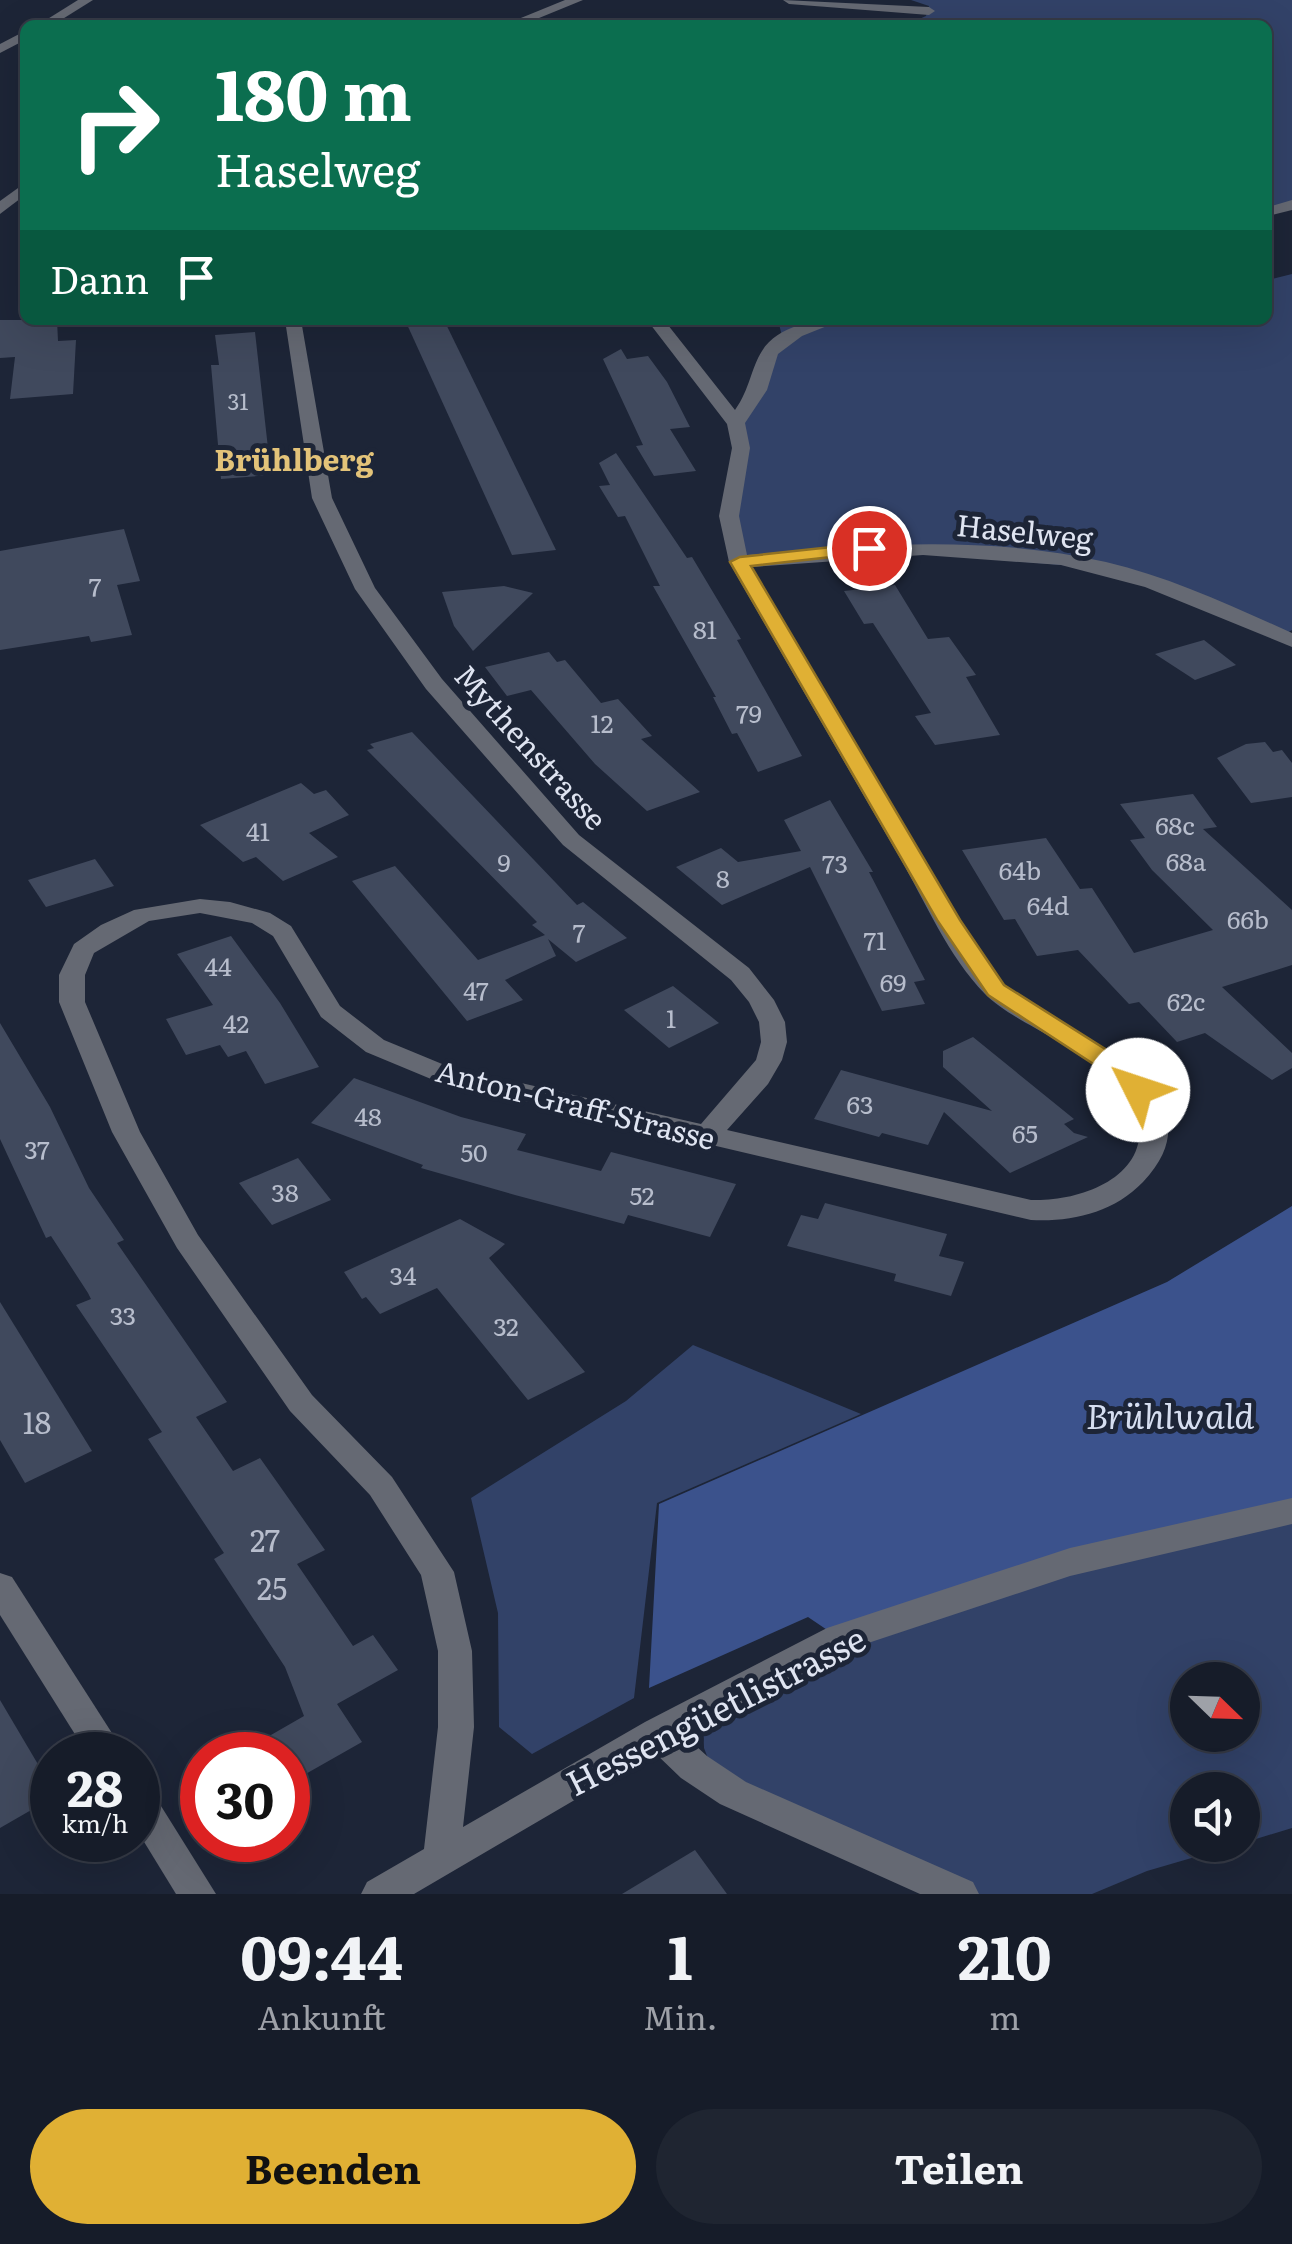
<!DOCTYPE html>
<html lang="de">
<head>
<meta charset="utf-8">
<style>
	:root { --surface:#161c29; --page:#1f2531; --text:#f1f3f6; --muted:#9ea1a8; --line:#353a46; --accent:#e0b034 }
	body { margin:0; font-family:Literata,serif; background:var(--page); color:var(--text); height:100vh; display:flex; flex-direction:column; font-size:38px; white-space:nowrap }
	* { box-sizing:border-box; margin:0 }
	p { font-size:32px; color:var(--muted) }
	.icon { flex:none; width:55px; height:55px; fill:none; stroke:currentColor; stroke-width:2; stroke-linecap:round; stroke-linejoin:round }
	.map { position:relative; height:1894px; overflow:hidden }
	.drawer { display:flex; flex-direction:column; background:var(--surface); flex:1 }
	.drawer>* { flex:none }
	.top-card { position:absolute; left:20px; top:20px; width:1252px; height:305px; border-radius:15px; box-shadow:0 10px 40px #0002,0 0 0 2px var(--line); background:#0b6e4f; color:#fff; overflow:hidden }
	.needle { width:65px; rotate:113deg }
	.fabs { position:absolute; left:1170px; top:1662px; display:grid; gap:20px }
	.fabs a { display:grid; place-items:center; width:90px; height:90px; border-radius:50%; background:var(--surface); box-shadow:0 10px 40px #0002,0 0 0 2px var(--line); font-size:50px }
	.speed { position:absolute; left:30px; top:1732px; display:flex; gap:20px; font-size:50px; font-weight:700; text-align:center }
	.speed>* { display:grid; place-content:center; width:130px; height:130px; border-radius:50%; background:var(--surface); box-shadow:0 10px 40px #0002,0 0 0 2px var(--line); line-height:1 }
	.speed small { font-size:25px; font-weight:400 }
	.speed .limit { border:15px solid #d22; background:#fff; color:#111 }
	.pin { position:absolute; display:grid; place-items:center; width:85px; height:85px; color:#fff; margin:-42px; border:5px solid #fff; border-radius:50%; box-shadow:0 2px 10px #0007 }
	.me { position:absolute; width:110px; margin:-55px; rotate:311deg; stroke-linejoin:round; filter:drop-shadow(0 0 8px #0008) }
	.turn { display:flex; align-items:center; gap:35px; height:210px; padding:0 30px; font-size:45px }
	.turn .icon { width:130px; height:130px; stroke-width:2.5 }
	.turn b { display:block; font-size:70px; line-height:85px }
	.then { display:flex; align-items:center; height:95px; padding:0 30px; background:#0003; gap:20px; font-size:38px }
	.eta { display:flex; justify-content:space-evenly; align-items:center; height:170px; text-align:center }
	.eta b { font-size:60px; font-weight:700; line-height:70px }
	.action { display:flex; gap:20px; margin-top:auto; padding:20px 30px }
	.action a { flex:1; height:115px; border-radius:60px; background:var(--accent); color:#111; font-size:40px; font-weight:700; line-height:115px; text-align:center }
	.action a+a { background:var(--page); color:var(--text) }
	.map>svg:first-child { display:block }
	.green { fill:#324268; fill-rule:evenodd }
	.forest { fill:#3b528c }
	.building { fill:#40495d }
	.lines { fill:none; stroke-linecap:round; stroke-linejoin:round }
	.street { fill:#656973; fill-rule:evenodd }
	.route { fill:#e0b034; stroke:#927222; stroke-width:2.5 }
	.labels { text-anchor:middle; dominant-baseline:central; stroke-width:10; stroke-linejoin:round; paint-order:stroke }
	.far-number-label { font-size:22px; fill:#b7bdcc }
	.number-label { font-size:25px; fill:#b7bdcc }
	.far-quarter-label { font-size:30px; font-weight:bold; fill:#e3c379; stroke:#1d2537 }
	.street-label { font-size:30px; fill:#dfe4f1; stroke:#1d2537 }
	.near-number-label { font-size:30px; fill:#b7bdcc }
	.near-park-label { font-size:35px; font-style:italic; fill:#d6def0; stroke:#1d2537 }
	.near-street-label { font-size:35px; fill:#dfe4f1; stroke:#1d2537 }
</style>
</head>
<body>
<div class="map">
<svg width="1292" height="1894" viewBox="0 0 1292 1894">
	<rect width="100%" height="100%" fill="#1d2537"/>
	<!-- green -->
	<g class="green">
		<polygon points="911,0 1292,0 1292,205 1268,212 1268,25 906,25 926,16 929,6"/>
		<polygon points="1292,274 1292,630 1282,636 1109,569 869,549 739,562 736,423 783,340 778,320 1268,320 1268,280"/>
		<polygon points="693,1345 861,1414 657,1503 634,1698 532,1754 499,1727 498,1613 471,1498 626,1401"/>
		<path d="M1292,1511v317l-49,15 -1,-53h-54v55h48l-89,26 -55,23h-132l-83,-35 -168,-98 -5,-13 -1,-27 136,-83zM1188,1680h54v55h-54z"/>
	</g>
	<!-- forest -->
	<polygon class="forest" points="1292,1206 1292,1511 839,1638 808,1617 649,1688 659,1504 1167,1282"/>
	<!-- building -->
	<g class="building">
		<polygon points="0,320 57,320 58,341 76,340 73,394 10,399 15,357 0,358"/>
		<polygon points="405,320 444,320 556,550 512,555"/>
		<polygon points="255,332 271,475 221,479 211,365 219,365 215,335"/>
		<polygon points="621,349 627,359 648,356 667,382 690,427 670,429 696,471 654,476 636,446 643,445 603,359"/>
		<polygon points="616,453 687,558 692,557 741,639 737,640 802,756 758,772 737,733 732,734 713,697 716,697 653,586 660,586 625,516 618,517 599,486 610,485 599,463"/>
		<polygon points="124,529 140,581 117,585 132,635 91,642 89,636 0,650 0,551"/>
		<polygon points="895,585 928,639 949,637 976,675 966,677 1000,735 935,745 915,716 931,713 873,623 864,624 844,591"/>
		<polygon points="504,586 533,593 473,651 454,626 442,592"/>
		<polygon points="1204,640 1236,665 1195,680 1155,654"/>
		<polygon points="549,652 557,662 565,660 601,703 618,699 652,736 641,739 700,792 647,811 595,764 531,690 507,696 485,667"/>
		<polygon points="412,732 577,905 583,902 627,938 576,962 548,939 556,956 505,980 523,1000 467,1021 352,881 395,866 478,960 545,935 532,925 537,922 367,750 374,748 370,744"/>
		<polygon points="1265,742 1273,752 1282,750 1292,763 1292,797 1251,803 1217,758 1246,744"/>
		<polygon points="301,783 314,794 326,790 349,815 309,833 338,857 283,881 256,857 243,862 200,825"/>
		<polygon points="1193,794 1217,827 1203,829 1292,910 1292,965 1222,987 1292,1053 1292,1068 1272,1080 1205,1033 1177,1042 1139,1002 1129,1004 1078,950 1037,956 1015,919 1004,920 962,850 1046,838 1080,889 1092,888 1134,953 1213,930 1152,870 1130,840 1145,838 1120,804"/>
		<polygon points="830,800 873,872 869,872 925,980 914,982 925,1004 882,1011 810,867 722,905 676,867 721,848 738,862 801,851 784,820"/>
		<polygon points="95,859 114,886 46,907 28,880"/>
		<polygon points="231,936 280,1003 319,1067 265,1084 246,1051 228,1057 220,1045 186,1055 166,1019 213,1005 177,954"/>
		<polygon points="673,986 719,1023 669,1048 624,1010"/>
		<polygon points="0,1023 50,1107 89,1188 124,1240 117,1243 227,1402 196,1417 233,1471 260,1458 325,1550 297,1564 353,1646 373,1635 398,1670 337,1704 362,1742 288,1784 288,1755 236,1755 304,1716 285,1667 214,1559 224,1553 148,1439 162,1432 76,1305 91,1299 88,1293 51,1236 46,1238 0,1139"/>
		<polygon points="973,1037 1074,1119 1064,1124 1074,1133 1088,1137 1010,1173 944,1112 928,1145 882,1133 879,1137 814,1119 841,1070 992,1111 943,1067 943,1051"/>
		<polygon points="354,1078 461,1117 526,1134 517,1150 601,1171 611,1152 736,1184 710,1237 628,1215 624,1224 515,1195 421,1168 423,1165 311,1123"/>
		<polygon points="298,1158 331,1200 272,1225 239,1183"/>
		<polygon points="825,1203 947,1234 939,1256 964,1262 951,1296 894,1281 896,1274 787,1246 801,1215 818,1219"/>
		<polygon points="460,1219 505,1244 489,1258 585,1372 528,1400 437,1288 380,1314 366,1297 362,1299 344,1272"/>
		<polygon points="0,1302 92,1451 25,1483 0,1440"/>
		<polygon points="0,1700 52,1788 52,1798 0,1828"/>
		<polygon points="695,1850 727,1894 622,1894"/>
	</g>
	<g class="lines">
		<!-- street -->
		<g class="street">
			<polygon points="78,0 93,0 53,25 38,25"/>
			<polygon points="565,0 583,0 522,25 504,25"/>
			<polygon points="783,0 929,7 935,11 929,15 789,4"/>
			<polygon points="25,31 25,40 0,53 0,44"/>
			<polygon points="25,183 25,195 0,214 0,201"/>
			<polygon points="1292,200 1292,210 1268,216 1268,207"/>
			<path d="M285,320h16l31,178 43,90 67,91 137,156 170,133 25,32 11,22 2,20 -5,18 -14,24 -41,46 304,70c45,2 116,-20 108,-78 -9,-62 -114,-88 -154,-128 -37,-38 -59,-91 -85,-136 -57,-98 -114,-197 -171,-296l-10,-46 13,-68 -5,-24 -80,-104h17l71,90c15,-21 16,-42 27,-59 16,-26 53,-31 80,-31l-40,16 -24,18 -11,36 -22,33 5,25 -11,68 8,39c120,-11 241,-20 359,7 64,15 126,44 186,71v14l-147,-60 -84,-22 -138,-10 -171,12 214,363c12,19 23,40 40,56 52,45 227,100 137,196 -30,31 -71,40 -112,38l-600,-141 -65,-27 -45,-35 -48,-81 -21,-13 -52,-10 -51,8 -55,32 -9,22v27l55,130 58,103 114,160 80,82 62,95 18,79 2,76 -11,100 182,-105 182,-94 243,-80 222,-50v26l-222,52 -220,73 -165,87 22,20 39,26 227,100 6,12h-59l-200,-90 -39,-26 -26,-25 -241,141h-53l6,-12 57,-33 14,-122v-76l-17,-76 -51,-80 -80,-84 -113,-163 -65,-116 -53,-130v-27l15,-31 27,-19 33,-15 66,-11 30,3 40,11 21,13 49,80 44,34 63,26 254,58 55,-64 5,-18 -2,-20 -10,-20 -18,-22 -168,-135 -137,-156 -71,-100 -43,-91z"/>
			<polygon points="0,1573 12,1577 126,1755 88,1755 0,1615"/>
			<polygon points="138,1785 151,1790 216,1894 176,1894 138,1832"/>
		</g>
	</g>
	<!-- route -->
	<polygon class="route" points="869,543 878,548 876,552 751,566 960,920 1004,985 1121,1059 1151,1090 1147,1096 1130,1096 1104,1071 988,995 937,920 730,562 740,557"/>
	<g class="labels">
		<!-- far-number labels -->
		<g class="far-number-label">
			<text x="238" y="400">31</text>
		</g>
		<!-- number labels -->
		<g class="number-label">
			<text x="95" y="585">7</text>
			<text x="705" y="628">81</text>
			<text x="749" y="712">79</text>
			<text x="602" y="722">12</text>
			<text x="1175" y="824">68c</text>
			<text x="258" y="830">41</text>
			<text x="1186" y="860">68a</text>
			<text x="504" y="861">9</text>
			<text x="835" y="862">73</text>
			<text x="1020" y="869">64b</text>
			<text x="723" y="877">8</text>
			<text x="1048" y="904">64d</text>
			<text x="1248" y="918">66b</text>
			<text x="579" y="931">7</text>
			<text x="875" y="939">71</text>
			<text x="218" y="965">44</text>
			<text x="893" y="981">69</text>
			<text x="476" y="989">47</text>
			<text x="1186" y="1000">62c</text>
			<text x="671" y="1017">1</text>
			<text x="236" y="1022">42</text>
			<text x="860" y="1103">63</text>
			<text x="368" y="1115">48</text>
			<text x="1025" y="1132">65</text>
			<text x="37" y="1148">37</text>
			<text x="474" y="1151">50</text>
			<text x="285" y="1191">38</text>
			<text x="642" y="1194">52</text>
			<text x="403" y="1274">34</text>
			<text x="123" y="1314">33</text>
			<text x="506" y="1325">32</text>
		</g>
		<!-- far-quarter labels -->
		<g class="far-quarter-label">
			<text x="294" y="458">Brühlberg</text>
		</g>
		<!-- street labels -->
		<g class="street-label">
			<text transform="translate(1025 530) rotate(6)">Haselweg</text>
			<text transform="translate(532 746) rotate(48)">Mythenstrasse</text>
			<text transform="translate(576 1103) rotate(14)">Anton-Graff-Strasse</text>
		</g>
		<!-- near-number labels -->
		<g class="near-number-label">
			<text x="37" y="1421">18</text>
			<text x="265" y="1539">27</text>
			<text x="272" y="1587">25</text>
		</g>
		<!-- near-park labels -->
		<g class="near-park-label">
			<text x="1170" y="1414">Brühlwald</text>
		</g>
		<!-- near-street labels -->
		<g class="near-street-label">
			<text transform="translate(715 1709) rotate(-27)">Hessengüetlistrasse</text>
		</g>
	</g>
</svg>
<div class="fabs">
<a><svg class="needle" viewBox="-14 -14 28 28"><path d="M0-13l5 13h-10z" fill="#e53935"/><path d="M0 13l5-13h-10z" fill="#9ea1a8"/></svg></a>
<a><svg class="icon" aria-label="sound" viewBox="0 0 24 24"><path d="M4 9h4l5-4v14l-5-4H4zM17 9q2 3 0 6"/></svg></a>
</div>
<div class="speed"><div>28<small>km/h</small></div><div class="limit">30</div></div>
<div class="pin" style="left:869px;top:548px;background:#d93025"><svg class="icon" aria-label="arrive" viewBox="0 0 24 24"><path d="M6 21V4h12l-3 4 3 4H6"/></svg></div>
<svg class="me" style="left:1138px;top:1090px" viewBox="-20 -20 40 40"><circle r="19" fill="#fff"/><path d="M0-13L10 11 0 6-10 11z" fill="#e0b034"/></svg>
<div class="top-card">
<div class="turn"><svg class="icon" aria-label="right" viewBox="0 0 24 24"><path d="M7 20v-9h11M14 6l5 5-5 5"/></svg><div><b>180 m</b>Haselweg</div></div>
<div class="then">Dann<svg class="icon" aria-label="arrive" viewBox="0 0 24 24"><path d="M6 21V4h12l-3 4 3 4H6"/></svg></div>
</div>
</div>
<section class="drawer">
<div class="eta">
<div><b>09:44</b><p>Ankunft</p></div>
<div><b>1</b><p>Min.</p></div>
<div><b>210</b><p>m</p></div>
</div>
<div class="action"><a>Beenden</a><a>Teilen</a></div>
</section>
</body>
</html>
